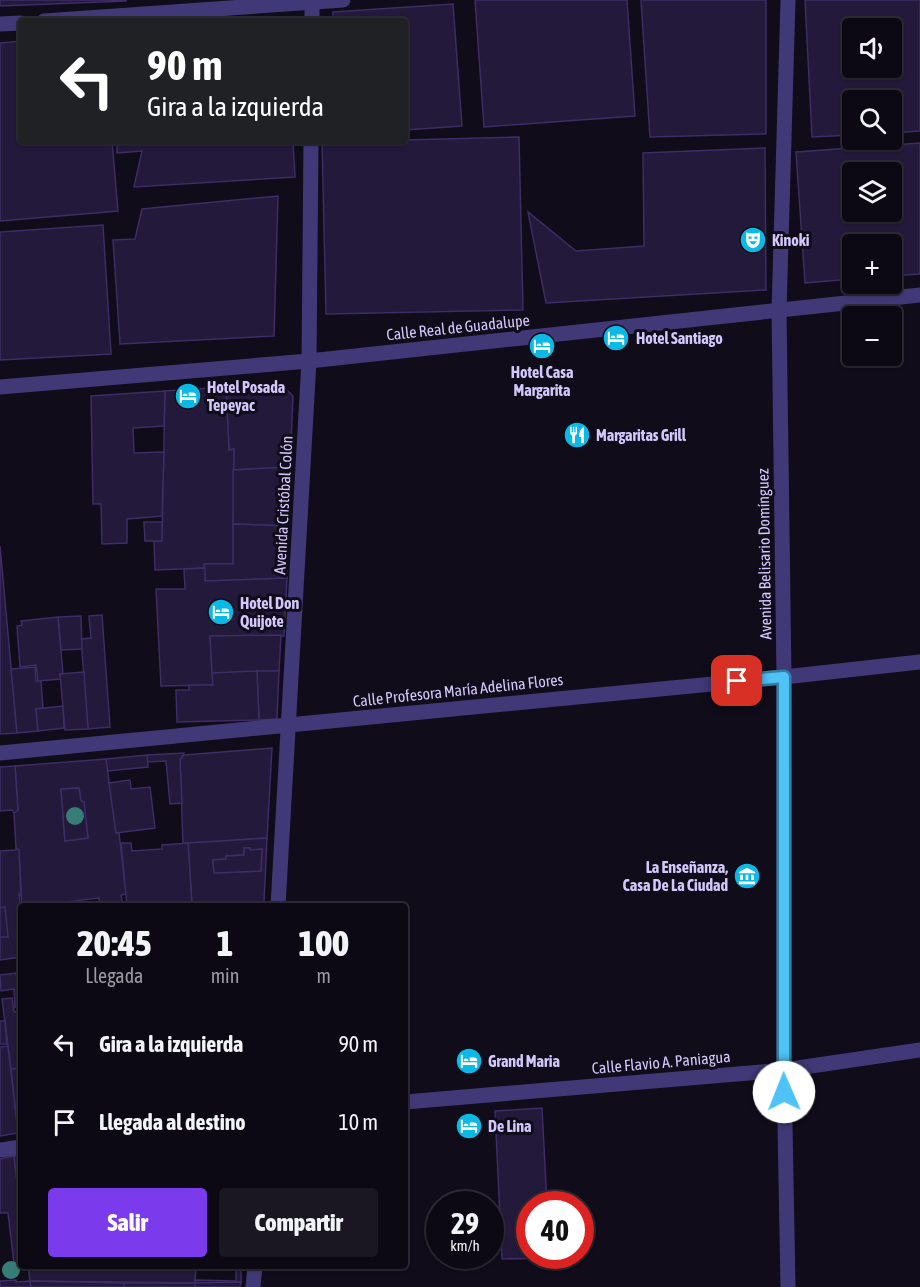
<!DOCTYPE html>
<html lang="es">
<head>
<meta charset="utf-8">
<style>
	:root { --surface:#0c0914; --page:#1a1722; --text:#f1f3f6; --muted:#9a9aa0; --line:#2c2a34; --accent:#7c3aed }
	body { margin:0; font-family:"Asap Condensed",sans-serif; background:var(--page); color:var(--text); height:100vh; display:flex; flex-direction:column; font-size:22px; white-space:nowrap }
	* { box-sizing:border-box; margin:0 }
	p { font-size:20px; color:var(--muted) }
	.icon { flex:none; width:33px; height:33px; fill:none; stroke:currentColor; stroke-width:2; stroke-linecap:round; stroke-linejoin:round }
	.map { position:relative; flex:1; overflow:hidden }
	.panel { position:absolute; left:18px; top:903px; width:390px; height:366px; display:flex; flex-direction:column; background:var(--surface); border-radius:6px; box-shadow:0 2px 4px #0004,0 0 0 2px var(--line) }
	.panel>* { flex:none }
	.guide { position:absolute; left:18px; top:18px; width:390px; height:126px; border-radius:6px; box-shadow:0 2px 4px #0004,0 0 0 2px var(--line); background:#202124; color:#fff; overflow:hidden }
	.fabs { position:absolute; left:842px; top:18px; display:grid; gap:12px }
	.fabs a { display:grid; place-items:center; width:60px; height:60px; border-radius:6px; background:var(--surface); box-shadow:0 2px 4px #0004,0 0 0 2px var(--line); font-size:30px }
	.speed { position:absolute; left:426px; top:1191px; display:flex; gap:12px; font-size:30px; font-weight:700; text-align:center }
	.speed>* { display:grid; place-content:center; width:78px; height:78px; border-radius:50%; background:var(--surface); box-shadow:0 2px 4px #0004,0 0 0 2px var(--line); line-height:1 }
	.speed small { font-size:15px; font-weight:400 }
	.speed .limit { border:9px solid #d22; background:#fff; color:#111 }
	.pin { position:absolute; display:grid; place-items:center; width:51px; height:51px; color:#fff; margin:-26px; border-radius:12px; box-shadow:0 3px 9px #0006 }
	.me { position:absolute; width:66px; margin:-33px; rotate:359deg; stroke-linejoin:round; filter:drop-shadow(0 0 4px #0008) }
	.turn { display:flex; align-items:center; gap:21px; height:126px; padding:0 30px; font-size:27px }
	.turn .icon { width:78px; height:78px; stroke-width:2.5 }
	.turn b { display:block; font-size:42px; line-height:51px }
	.eta { display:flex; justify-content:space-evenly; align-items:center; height:102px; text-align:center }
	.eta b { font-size:36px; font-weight:800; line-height:42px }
	.cta { display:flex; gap:12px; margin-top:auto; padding:12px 30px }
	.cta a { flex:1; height:69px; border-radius:6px; background:var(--accent); color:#fff; font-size:24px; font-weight:800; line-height:69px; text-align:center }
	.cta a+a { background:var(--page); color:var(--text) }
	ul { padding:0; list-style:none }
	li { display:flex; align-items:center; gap:18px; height:78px; padding:0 30px }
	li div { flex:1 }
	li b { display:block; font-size:22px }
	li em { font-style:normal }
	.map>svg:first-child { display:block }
	.building { fill:#23193a; stroke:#3d2c65; stroke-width:1.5; fill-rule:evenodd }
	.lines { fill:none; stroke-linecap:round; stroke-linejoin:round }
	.minor { stroke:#413977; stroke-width:15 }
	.tree { fill:#387c78 }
	.route-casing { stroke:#337fa1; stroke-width:15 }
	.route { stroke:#4fc3f7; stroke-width:10 }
	.labels { text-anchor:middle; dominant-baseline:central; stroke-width:6; stroke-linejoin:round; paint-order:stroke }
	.poi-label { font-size:16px; font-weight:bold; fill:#d3c8fc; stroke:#100c1a; text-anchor:start }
	.street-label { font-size:16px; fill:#d3c8fc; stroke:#100c1a }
</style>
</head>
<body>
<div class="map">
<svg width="920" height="1287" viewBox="0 0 920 1287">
	<rect width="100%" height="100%" fill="#100c1a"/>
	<!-- building -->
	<g class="building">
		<polygon points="0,0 126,0 126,1 0,6"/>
		<polygon points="475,0 627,0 635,116 484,127"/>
		<polygon points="641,0 766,0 766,134 650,137"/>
		<path d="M805,0h115v131l-29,2v-33h-39v35l-40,2zM852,28h39v40h-39z"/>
		<polygon points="453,4 462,126 405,130 405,21 333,21 333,12"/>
		<polygon points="21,41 21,141 112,141 118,211 0,221 0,43"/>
		<polygon points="519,137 523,310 326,314 322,141 405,141 405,140"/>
		<polygon points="117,141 293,141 295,177 134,187 142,151 117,153"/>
		<path d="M920,143v131l-29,2v-32h-39v35l-47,4 -9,-131zM852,172h39v40h-39z"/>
		<polygon points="765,148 766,290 546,303 528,212 576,251 644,246 643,153"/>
		<polygon points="278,196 274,336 120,344 113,240 135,239 142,209"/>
		<polygon points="103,225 111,354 0,360 0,232"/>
		<polygon points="280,383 293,396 290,467 233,470 234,449 229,450 226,387"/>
		<polygon points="226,387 229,450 234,449 233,564 204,564 205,568 155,570 154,541 162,541 165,391"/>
		<polygon points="165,391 164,426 133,428 134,453 164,452 162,516 127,519 127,543 102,544 101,504 93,504 91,396"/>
		<polygon points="288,467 288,526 233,524 233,470"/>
		<polygon points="144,522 162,522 162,541 145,541"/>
		<polygon points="233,524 288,526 287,578 205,581 204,564 233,564"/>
		<polygon points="0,546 17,733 0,734"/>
		<polygon points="205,568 205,581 287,578 284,636 210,636 213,685 161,686 156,589 185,589 184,569"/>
		<polygon points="102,615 110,727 88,729 81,639 91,638 89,616"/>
		<polygon points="81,616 82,649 61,650 58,617"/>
		<polygon points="58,617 63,674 60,674 61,679 38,681 36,665 20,667 17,626 22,625 21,621"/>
		<polygon points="281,635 279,671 212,673 210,636"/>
		<polygon points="35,667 36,681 41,681 43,708 36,709 38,731 17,733 11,669"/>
		<polygon points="257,671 279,671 277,719 259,720"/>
		<polygon points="257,671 259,720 177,722 176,690 189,690 189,685 213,685 212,673"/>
		<polygon points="84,672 88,729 65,730 60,674"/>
		<polygon points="63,706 64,728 38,731 36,709"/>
		<polygon points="272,748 267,838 183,844 180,760 184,755"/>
		<polygon points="184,753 180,760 182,803 170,804 166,761 147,762 147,755"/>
		<polygon points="147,755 148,767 107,771 106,759"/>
		<path d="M106,759l10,74h3l7,61 -5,1 2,10 -23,1 -1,-8 -67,8h-10l-3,-56 -3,-2 -2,-35 4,-3 -3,-44zM79,788l2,13 3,1 4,36 -23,3 -4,-52z"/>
		<polygon points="15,766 18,810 14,813 12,810 0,811 0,767"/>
		<polygon points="130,780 131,789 150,787 155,828 116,833 109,783"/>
		<polygon points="79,788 81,801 84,802 88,838 65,841 61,789"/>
		<path d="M267,838l-3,64 -72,3 -4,-62zM244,848h6v2l12,-1 -1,22 -47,2 -1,-13 13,-1v-3l18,-1z"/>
		<polygon points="121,843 131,843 132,851 162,849 162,845 188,843 192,905 127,906"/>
		<polygon points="16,848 19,850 21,896 19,894 21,913 21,957 0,960 0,851 16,850"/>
		<polygon points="244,848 250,848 250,850 262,849 261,871 214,873 213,860 226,859 226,856 244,855"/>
		<polygon points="264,902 263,906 183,906 192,905"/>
		<polygon points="5,907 8,937 0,937 0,908"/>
		<polygon points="16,973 18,987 21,986 21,1006 15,1007 14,989 1,991 0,975"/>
		<polygon points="12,998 14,1012 21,1011 21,1037 18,1037 20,1049 21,1048 21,1068 11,1069 2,999"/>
		<polygon points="0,1021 5,1021 7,1044 0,1044"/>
		<polygon points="8,1046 18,1133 0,1136 0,1047"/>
		<polygon points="21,1068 21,1133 18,1133 11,1069"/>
		<polygon points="542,1108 547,1204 530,1204 530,1256 550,1256 550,1258 502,1259 495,1111"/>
		<polygon points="14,1156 21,1214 21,1262 14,1263 8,1213 0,1213 0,1159"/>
		<polygon points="14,1156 21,1156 21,1207 20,1208"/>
		<polygon points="28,1266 196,1266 195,1283 30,1281"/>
		<polygon points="236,1266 241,1266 241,1282 195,1283 195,1280 236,1281"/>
		<polygon points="16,1280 16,1282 30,1281 31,1287 0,1287 0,1281"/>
		<polygon points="30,1281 124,1283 124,1287 31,1287"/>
		<polygon points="241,1282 240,1287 195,1287 195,1283"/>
		<rect x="124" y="1283" width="71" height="4"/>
	</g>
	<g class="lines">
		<!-- minor -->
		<g class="minor">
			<polyline points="44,21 343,0"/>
			<polyline points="312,21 312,0"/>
			<polyline points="0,24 21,23"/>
			<polyline points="0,387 309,361 920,295"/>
			<polyline points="0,753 784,677 920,662"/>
			<polyline points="278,906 309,361 311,141"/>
			<polyline points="405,1102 784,1070 920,1050"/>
			<polyline points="0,1150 21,1147"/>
			<polyline points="253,1287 255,1266"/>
			<polyline points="788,1287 784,1070 784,677 779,311 788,0"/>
		</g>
	</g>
	<!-- trees -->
	<g class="tree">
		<circle cx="75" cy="816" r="9"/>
		<circle cx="11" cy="1270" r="9"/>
	</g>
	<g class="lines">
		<defs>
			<polyline id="route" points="737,681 784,677 784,1092"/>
		</defs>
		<!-- route casing -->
		<use href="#route" class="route-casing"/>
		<!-- route -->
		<use href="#route" class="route"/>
	</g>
	<!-- icons -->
	<defs>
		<symbol id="theatre-disc" viewBox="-11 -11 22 22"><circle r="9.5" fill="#0bb9e5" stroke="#100c1a"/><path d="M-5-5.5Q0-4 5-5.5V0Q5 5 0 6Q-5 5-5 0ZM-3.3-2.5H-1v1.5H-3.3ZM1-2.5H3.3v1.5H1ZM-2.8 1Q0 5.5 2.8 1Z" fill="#fff"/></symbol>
		<symbol id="hotel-disc" viewBox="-11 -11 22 22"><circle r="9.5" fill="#0bb9e5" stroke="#100c1a"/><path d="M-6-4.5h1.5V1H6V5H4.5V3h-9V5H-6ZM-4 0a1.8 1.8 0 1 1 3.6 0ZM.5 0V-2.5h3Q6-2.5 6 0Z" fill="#fff"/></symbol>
		<symbol id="restaurant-disc" viewBox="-11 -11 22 22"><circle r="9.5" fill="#0bb9e5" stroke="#100c1a"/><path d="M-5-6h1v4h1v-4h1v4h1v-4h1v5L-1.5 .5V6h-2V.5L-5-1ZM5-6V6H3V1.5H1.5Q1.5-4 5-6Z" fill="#fff"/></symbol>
		<symbol id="museum-disc" viewBox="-11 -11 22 22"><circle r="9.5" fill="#0bb9e5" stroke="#100c1a"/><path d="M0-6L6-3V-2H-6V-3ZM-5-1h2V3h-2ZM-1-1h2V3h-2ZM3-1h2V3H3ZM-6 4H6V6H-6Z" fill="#fff"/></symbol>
	</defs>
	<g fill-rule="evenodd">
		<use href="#theatre-disc" x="738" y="225" width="30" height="30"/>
		<use href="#hotel-disc" x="601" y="323" width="30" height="30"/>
		<use href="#hotel-disc" x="527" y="331" width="30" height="30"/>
		<use href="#hotel-disc" x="173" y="381" width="30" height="30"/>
		<use href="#restaurant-disc" x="562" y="420" width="30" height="30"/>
		<use href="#hotel-disc" x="206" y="597" width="30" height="30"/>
		<use href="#museum-disc" x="732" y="861" width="30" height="30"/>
		<use href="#hotel-disc" x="454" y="1046" width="30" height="30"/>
		<use href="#hotel-disc" x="454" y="1111" width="30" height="30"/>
	</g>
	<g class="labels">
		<!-- poi labels -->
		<g class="poi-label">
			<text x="772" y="240">Kinoki</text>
			<text x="636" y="338">Hotel Santiago</text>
			<text x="542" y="372" text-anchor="middle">Hotel Casa<tspan x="542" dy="18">Margarita</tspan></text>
			<text x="207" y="387">Hotel Posada<tspan x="207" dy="18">Tepeyac</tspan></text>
			<text x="596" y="435">Margaritas Grill</text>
			<text x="240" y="603">Hotel Don<tspan x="240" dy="18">Quijote</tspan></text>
			<text x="728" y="867" text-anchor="end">La Enseñanza,<tspan x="728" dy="18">Casa De La Ciudad</tspan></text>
			<text x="488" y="1061">Grand Maria</text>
			<text x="488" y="1126">De Lina</text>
		</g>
		<!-- street labels -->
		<g class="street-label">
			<text transform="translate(458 327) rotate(-6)">Calle Real de Guadalupe</text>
			<text transform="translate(283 505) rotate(-87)">Avenida Cristóbal Colón</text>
			<text transform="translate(764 554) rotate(-91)">Avenida Belisario Domínguez</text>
			<text transform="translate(458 690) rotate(-6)">Calle Profesora María Adelina Flores</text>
			<text transform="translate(661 1062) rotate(-5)">Calle Flavio A. Paniagua</text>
		</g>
	</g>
</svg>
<div class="fabs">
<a><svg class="icon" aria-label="sound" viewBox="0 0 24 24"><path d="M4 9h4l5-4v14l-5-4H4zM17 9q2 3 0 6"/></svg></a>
<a><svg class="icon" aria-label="search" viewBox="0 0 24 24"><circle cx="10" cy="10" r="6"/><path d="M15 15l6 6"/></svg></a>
<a><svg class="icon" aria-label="layers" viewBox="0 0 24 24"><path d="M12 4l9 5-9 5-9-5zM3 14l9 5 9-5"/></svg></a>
<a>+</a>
<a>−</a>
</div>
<div class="speed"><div>29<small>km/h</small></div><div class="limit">40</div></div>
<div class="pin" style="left:737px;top:681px;background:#d93025"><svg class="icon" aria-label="arrive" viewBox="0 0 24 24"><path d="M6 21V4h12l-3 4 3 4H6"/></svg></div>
<svg class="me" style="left:784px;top:1092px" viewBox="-20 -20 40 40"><circle r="19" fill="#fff"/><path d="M0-13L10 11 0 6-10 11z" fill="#4fc3f7"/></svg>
<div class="guide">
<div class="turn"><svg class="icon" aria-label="left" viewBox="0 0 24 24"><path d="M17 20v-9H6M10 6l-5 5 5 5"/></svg><div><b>90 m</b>Gira a la izquierda</div></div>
</div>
<section class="panel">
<div class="eta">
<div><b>20:45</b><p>Llegada</p></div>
<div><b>1</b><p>min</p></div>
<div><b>100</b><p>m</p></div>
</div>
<ul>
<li><svg class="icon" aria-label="left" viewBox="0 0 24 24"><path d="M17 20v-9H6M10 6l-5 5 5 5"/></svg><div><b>Gira a la izquierda</b></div><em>90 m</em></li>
<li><svg class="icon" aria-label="arrive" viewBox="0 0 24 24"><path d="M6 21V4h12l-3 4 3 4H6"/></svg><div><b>Llegada al destino</b></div><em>10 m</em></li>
</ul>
<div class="cta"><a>Salir</a><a>Compartir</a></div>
</section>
</div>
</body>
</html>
